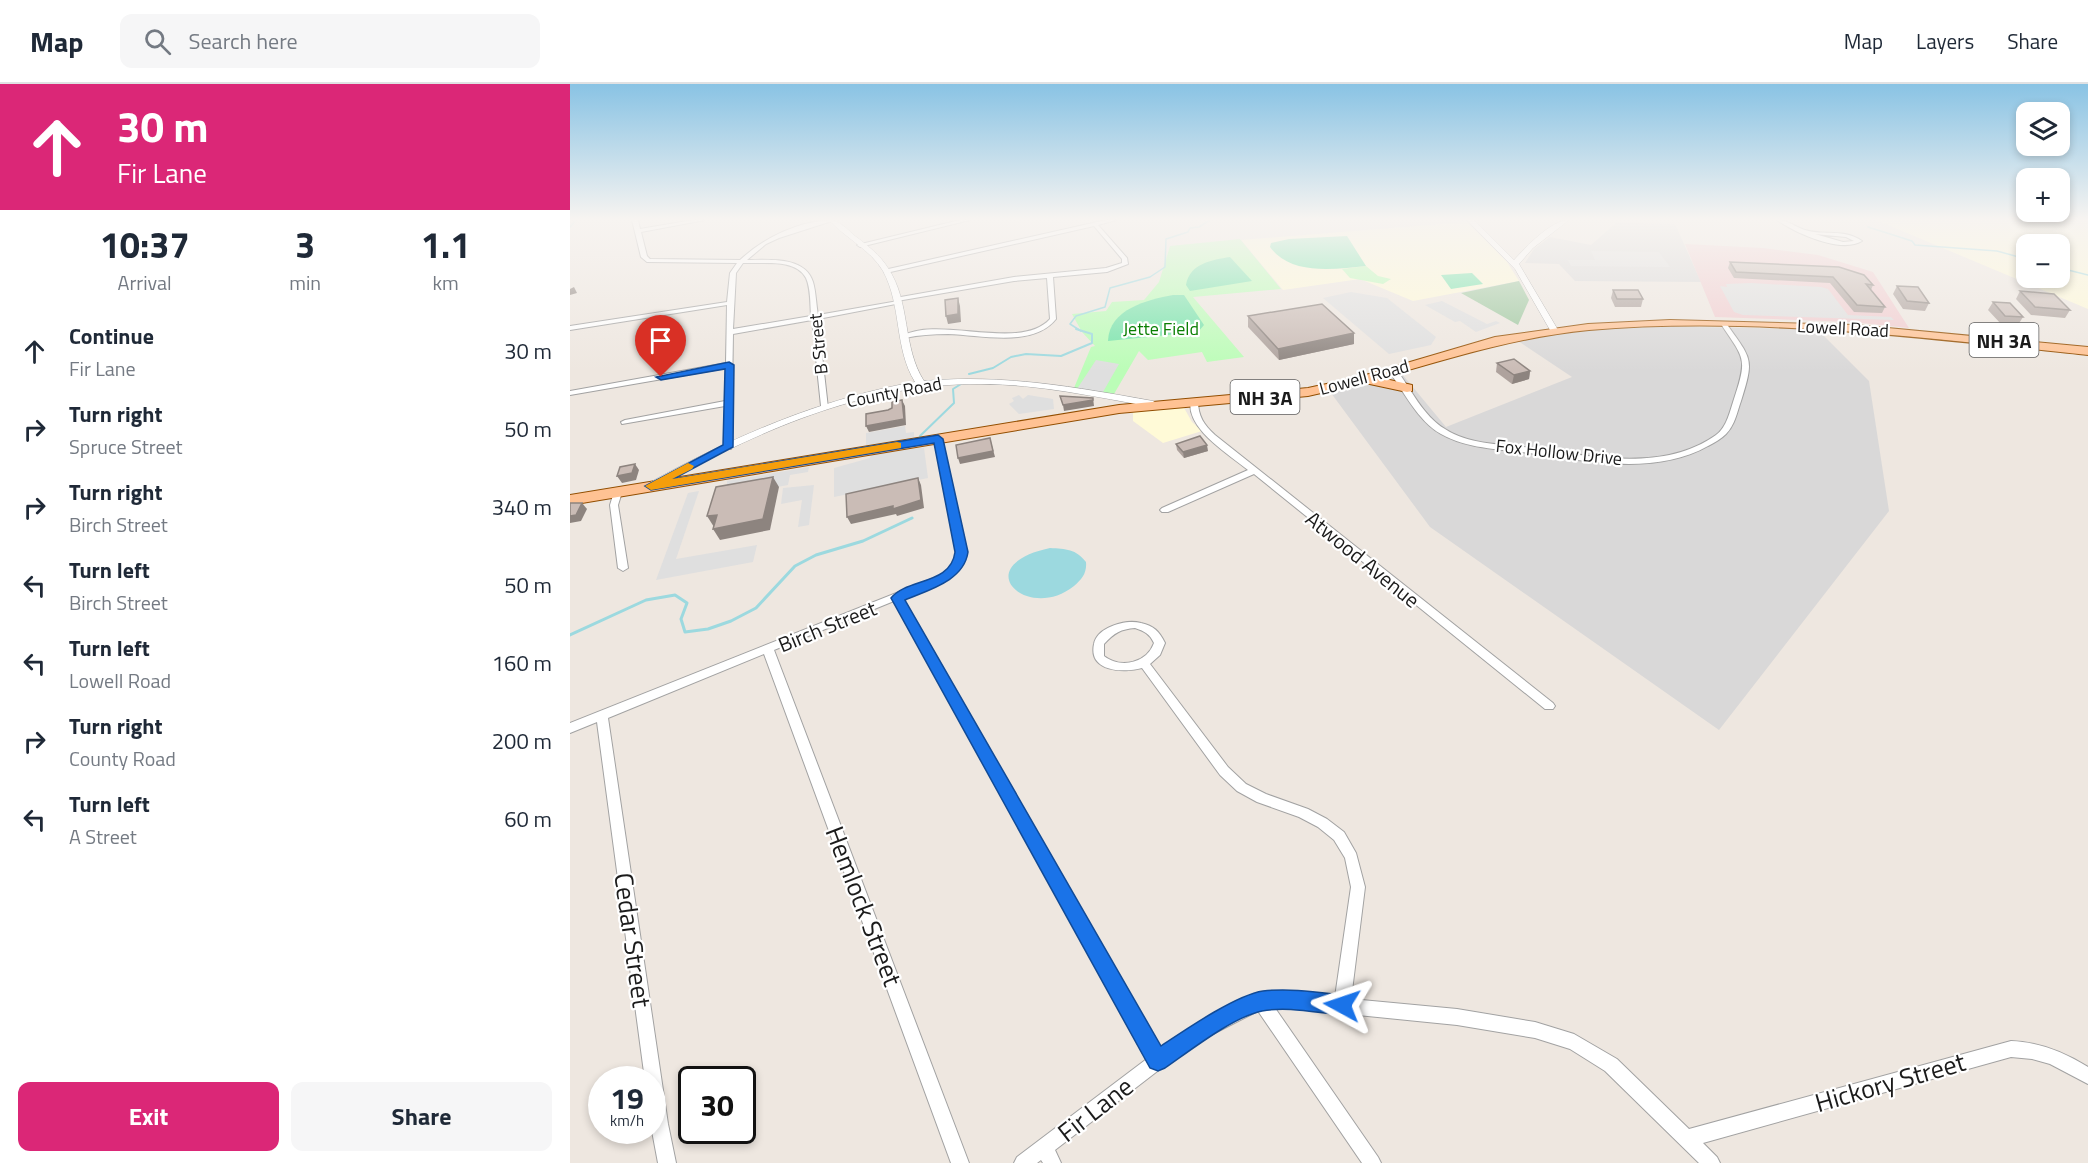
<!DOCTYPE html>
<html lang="en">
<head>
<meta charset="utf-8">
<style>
	:root { --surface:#fff; --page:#f6f6f7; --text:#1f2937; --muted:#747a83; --line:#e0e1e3; --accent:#db2777 }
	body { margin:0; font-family:"Titillium Web",sans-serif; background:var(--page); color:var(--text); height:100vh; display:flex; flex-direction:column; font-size:22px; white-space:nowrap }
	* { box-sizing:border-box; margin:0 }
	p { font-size:20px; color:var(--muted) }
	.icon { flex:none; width:33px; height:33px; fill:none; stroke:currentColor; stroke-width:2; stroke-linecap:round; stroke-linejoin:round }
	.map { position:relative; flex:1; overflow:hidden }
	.drawer { display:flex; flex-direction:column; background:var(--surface); width:570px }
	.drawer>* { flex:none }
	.hud { background:#db2777; color:#fff; overflow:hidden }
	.controls { position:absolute; left:1446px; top:18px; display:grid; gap:12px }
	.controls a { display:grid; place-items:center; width:54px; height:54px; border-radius:12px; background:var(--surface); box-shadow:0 3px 9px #0003; font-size:30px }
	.speed { position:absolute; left:18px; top:982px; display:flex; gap:12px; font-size:30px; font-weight:700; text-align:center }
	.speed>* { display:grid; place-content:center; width:78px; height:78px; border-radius:50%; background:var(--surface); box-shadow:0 3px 9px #0003; line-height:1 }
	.speed small { font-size:15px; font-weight:400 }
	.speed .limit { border:3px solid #111; border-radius:9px; background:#fff; color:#111 }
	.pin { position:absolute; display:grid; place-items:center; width:51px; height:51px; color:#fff; margin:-62px -26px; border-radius:50% 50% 50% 0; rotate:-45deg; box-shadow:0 0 6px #0007 }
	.pin .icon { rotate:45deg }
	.me { position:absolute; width:66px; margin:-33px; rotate:275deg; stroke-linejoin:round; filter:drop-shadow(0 0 4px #0008) }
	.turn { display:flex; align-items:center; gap:21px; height:126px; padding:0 18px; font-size:27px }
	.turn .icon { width:78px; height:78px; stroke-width:2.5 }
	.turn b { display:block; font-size:42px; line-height:51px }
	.eta { display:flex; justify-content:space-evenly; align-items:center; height:102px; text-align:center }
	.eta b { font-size:36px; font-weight:700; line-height:42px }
	.button { display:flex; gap:12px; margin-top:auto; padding:12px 18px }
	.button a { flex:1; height:69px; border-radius:12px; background:var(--accent); color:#fff; font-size:24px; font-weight:700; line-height:69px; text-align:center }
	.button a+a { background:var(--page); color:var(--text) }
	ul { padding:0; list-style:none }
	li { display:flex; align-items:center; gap:18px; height:78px; padding:0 18px }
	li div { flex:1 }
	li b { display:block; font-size:22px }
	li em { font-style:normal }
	header { display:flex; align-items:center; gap:36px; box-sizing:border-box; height:84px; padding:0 30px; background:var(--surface); border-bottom:2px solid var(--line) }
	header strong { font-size:28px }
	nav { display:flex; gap:33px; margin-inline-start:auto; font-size:21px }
	.search { width:420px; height:54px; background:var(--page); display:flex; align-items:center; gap:15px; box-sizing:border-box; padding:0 21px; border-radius:12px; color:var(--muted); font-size:22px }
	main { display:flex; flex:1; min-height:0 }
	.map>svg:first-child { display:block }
	.residential { fill:#d9d8d8 }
	.commercial { fill:#f1cdd0 }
	.education { fill:#fffad7; fill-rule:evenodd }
	.cemetery { fill:#9fc8a0 }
	.park { fill:#bbfdb7 }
	.pitch { fill:#77e4ab }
	.parking { fill:#dfdfdf }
	.water { fill:#9cd9df }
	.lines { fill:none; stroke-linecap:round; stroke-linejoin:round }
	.stream-far2 { stroke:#9cd9df; stroke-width:1.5 }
	.stream-far1 { stroke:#9cd9df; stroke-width:2 }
	.stream { stroke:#9cd9df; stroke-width:3 }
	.minor-casing { stroke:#a2a2a2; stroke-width:2 }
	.tertiary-casing { stroke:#a2a2a2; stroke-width:1 }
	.primary-casing { stroke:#924e00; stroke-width:2 }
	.minor { fill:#fff; fill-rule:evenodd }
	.tertiary { fill:#fff; fill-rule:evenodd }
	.primary { fill:#ffc293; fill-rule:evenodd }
	.wall { fill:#aea29d }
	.shaded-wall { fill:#8d847f }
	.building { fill:#cabcb6; stroke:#8d847f; stroke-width:1.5 }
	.route { fill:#1a73e8; stroke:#114b97; stroke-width:1.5 }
	.slow { fill:#f59e0b }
	.labels { text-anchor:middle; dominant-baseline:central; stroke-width:4.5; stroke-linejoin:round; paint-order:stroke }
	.far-park-label { font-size:18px; fill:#0a7f03; stroke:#fff }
	.far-street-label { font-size:18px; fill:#1b1b1b; stroke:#fff }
	.shield { fill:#fff; stroke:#5f5f5f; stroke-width:1.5 }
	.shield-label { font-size:20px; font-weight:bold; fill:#1b1b1b }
	.street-label { font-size:21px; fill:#1b1b1b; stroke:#fff }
	.near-street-label { font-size:26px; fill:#1b1b1b; stroke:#fff }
</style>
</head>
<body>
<header>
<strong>Map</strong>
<div class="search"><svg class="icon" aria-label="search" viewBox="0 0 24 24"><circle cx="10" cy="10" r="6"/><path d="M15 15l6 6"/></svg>Search here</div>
<nav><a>Map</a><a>Layers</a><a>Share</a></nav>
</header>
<main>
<section class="drawer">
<div class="hud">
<div class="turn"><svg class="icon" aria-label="ahead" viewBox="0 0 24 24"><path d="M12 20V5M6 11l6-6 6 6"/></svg><div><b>30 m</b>Fir Lane</div></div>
</div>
<div class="eta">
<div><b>10:37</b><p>Arrival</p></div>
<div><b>3</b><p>min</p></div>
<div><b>1.1</b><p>km</p></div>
</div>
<ul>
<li><svg class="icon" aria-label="ahead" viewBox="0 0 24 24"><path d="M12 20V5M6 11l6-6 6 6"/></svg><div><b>Continue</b><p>Fir Lane</p></div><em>30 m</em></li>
<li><svg class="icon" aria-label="right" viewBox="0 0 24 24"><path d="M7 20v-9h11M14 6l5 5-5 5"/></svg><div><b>Turn right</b><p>Spruce Street</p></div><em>50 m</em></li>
<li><svg class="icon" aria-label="right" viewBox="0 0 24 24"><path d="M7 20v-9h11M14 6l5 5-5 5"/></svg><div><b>Turn right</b><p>Birch Street</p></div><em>340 m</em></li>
<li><svg class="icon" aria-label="left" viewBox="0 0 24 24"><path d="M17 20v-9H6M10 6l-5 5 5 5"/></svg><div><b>Turn left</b><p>Birch Street</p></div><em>50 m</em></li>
<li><svg class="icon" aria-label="left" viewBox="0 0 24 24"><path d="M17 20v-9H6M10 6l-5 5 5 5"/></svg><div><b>Turn left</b><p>Lowell Road</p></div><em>160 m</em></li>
<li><svg class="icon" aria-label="right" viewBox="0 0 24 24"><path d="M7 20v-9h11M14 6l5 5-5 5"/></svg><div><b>Turn right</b><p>County Road</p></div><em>200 m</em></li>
<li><svg class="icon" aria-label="left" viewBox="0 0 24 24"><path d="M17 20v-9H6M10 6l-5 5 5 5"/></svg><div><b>Turn left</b><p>A Street</p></div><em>60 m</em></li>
</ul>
<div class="button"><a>Exit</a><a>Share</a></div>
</section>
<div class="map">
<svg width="1518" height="1079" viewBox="0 0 1518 1079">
	<rect width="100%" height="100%" fill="#eee7e0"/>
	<!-- residential -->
	<g class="residential">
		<polygon points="1046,139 1105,140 1131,198 1005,197 989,180 955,179 964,165 980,153 1021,161"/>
		<polygon points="1067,242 1247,245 1299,297 1319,427 1149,646 860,443 761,309 832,290 876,343 1002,293 948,257 982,250"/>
	</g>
	<!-- commercial -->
	<polygon class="commercial" points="1115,160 1193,164 1248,171 1303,188 1339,244 1282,238 1145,233"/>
	<!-- education -->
	<g class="education">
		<path d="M1306,136h212v89zM1456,160h34v34h-34z"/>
		<polygon points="897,138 937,178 949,197 843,217 790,195 713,206 671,156"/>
		<polygon points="613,322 622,338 632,347 593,359 563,337 563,327"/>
	</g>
	<!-- cemetery -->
	<polygon class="cemetery" points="949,197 959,216 948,241 891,209"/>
	<!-- park -->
	<g class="park">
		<polygon points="670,155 711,205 623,213 674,273 637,278 632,268 578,276 569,267 544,310 504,304 521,263 525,262 512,248 502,230 536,227 542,218 574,216 589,198 600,162"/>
		<polygon points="796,182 808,192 821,195 813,200 780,194 772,185"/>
	</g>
	<!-- pitch -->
	<g class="pitch">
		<path d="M777,152l19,30c-31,3 -75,10 -96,-19l1,-4 18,-4z"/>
		<path d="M660,173l22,24 -62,10 -4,-6c4,-22 26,-25 44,-28z"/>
		<polygon points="902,189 913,200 881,205 871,191"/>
		<path d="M603,211h11l20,30 -6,7 -90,9c1,-32 39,-41 65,-46z"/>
	</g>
	<!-- parking -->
	<g class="parking">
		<polygon points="1021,167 1089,168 1100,183 1001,182 998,176 1025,176"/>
		<polygon points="1181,199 1251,203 1258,205 1278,231 1321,233 1324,236 1173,231 1164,228 1150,202 1157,203 1156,200"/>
		<polygon points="781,208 817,214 866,253 861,261 819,270 753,214"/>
		<polygon points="872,217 917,240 926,237 930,239 906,248 890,237 885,238 855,221"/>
		<polygon points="526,276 549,280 533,308 507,305"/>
		<polygon points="449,311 453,315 458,311 483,315 484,325 449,330 439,320 444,317 442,314"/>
		<polygon points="335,342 336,349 344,348 344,353 296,362 296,349"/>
		<polygon points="349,364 354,364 358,394 264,413 264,384 300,374 301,371"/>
		<polygon points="239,383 238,388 220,391 218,401 157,412 157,397"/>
		<polygon points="244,401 239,441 228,443 232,416 211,420 213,404"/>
		<polygon points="129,407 106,475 187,461 183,478 86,496 118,409"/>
	</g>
	<!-- water -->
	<path class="water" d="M480,464c16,1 26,1 36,14 1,11 -4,17 -12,24 -46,37 -108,-20 -24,-38z"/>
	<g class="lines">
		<!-- stream-far2 -->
		<g class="stream-far2">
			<polyline points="0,143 6,136"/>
			<polyline points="1298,143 1342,157 1345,161 1427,167 1456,175"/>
			<polyline points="1490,184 1518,191"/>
			<polyline points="511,247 500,240 506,232 535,223 540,204 580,193 595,183 596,155 618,148 620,144 629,143 640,136"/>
		</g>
		<!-- stream-far1 -->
		<g class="stream-far1">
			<polyline points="399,290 423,284 441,273 456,270 491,272 522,259 522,250 506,245"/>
			<polyline points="350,352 384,319 383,305 391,300"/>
		</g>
		<!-- stream -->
		<polyline class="stream" points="0,551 76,516 105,511 117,519 111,535 115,548 138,545 161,537 186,524 225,482 246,471 293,457 342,434"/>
		<defs>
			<g id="minor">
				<path d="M62,136h6l2,9 53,-9h12l-64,12 6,24 3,3 90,1c25,-23 60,-40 95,-40l-56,18 -13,6 -19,16c22,0 58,-4 66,22 3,10 3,22 5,33l80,-14 3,2 -83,16 10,89 -7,-2 -9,-86 -79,14 -2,115h-6l-1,-2 1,-41 -103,18 -1,-2 4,-2 100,-19 1,-33 -156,27v-4l156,-28 1,-58 -157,25v-4l157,-24 3,-29 7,-10 -90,-1 -6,-5zM173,179c19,1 53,-5 63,15 5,11 4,26 5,38l-78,13 3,-56z"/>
				<polygon points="390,136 400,136 290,163 287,161"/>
				<path d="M536,136h10l-18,5 29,33 1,6 -21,8 -54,5 3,42c-23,29 -75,16 -108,15 -15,0 -29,1 -43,4l-3,-2c37,-21 118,16 148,-17l-3,-41 -33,3 -117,20 -3,-2 1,-1 119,-21 92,-9 16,-5v-4l-28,-33 -208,47 -2,-1v-2z"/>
				<path d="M1207,136c11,0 18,7 28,10 20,6 38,-2 57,11 -21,13 -66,-8 -85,-21zM1245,150l31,3 8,4 -11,1z"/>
				<path d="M1152,239h4c25,36 29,34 15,78 -4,11 -6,24 -15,33 -5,5 -12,9 -18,12 -53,30 -123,15 -179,7 -29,-4 -62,-4 -88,-19 -23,-13 -37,-42 -52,-63l7,-2c15,20 27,47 49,60 23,15 53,15 79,18 62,8 137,27 192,-12 11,-8 14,-24 18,-36 14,-42 10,-40 -13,-75z"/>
				<path d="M621,315l7,2c0,15 6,24 17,34l338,268 2,3 -2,3h-8l-291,-235 -86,38h-6l-2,-2 2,-2 86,-38c-19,-16 -64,-42 -57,-71z"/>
				<path d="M365,353h6l1,2 25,113 -6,16 -11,10 -48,20 259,451 34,-24 66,-32 27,-1 47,5 16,-110 -6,-29 -11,-18 -16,-13 -19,-10 -42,-15 -20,-11 -17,-16 -78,-107c-18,5 -54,4 -48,-24 3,-17 32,-25 47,-21 13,3 18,8 24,20l-5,12 -10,9 78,103 18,17 20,10 42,15 19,10 17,13 12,21 9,34 -14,112 106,10 78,13 39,12 43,25 72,70 322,-88c28,1 53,11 77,26v17l-38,-20 -18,-5 -21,-2 -308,86 14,14 3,6h-21l-94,-92 -35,-22 -35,-11 -78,-13 -169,-17h-13l103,149 3,6h-19l-104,-152 -51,26 -43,29 -109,84 6,13h-18l-2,-3 -4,3h-23l3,-6 131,-99 -254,-457 -120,49 195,513h-18l-187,-509 -156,64 60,406 8,39h-18l-6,-32v-51h-7l-48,-358 -27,11v-10l374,-149 8,-7 5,-15 -23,-113zM565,544c9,3 15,6 19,15 -7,20 -33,26 -50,13v-12c10,-11 17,-15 31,-16z"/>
				<polygon points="48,405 52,408 48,421 58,484 53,487 48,484 40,421 44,408"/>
			</g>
			<g id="tertiary">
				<path d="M259,136c10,0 18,9 26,16 12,9 25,19 33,32 23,34 14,79 36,113 80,-7 151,6 229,20l5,3 -5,3c-57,-10 -114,-23 -172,-23 -118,-1 -225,48 -326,104h-8v-4c86,-47 172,-85 268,-102 -21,-34 -13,-76 -32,-111 -13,-22 -38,-33 -54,-51z"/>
				<path d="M897,136h7l40,40c12,-13 37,-40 55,-40l-36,28 -14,16 39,66 -1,2 -7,-2 -35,-61z"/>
			</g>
			<path id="primary" d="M1100,236l186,5 232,22v8c-163,-17 -335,-39 -499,-25 -72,7 -139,28 -208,48l31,7v6l-5,1 -42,-9 -57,13 -189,17 -549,92v-10l549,-90 189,-17 51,-11 136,-40 93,-13z"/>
		</defs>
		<!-- minor casing -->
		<use href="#minor" class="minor-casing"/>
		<!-- tertiary casing -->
		<use href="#tertiary" class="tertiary-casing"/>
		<!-- primary casing -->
		<use href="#primary" class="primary-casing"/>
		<!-- minor -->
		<use href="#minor" class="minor"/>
		<!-- tertiary -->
		<use href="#tertiary" class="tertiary"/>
		<!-- primary -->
		<use href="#primary" class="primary"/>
	</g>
	<!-- wall -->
	<g class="wall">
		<polygon points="1160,178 1269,183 1303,201 1301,206 1315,223 1312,229 1284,228 1260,199 1164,194 1158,184"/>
		<polygon points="1327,202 1359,219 1355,227 1333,225 1323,210"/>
		<polygon points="1043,206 1073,215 1071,223 1045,223 1041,214"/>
		<polygon points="1450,207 1500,226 1495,234 1461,231 1446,215"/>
		<polygon points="1423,218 1453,233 1448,241 1431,240 1418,226"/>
		<polygon points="678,232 784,249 784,260 709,276 678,243"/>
		<polygon points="927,279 960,287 959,295 942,300 926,288"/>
		<polygon points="606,360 638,367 614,374 607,366"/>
	</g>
	<!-- shaded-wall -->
	<g class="shaded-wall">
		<polygon points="4,203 7,209 0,211 0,205"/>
		<polygon points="388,214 390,222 391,238 378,240 376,232"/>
		<polygon points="784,249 784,260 709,276 708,265"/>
		<polygon points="960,287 959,295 942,300 944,291"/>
		<polygon points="523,314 524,322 494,327 493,321"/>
		<polygon points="332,316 335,322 336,341 299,348 296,342 334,335"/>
		<polygon points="420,354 425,373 390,380 388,374"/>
		<polygon points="637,361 638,367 614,374 613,368"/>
		<polygon points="65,380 69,386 66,396 52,399 47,392"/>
		<polygon points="203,393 209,403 200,446 150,456 143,445"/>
		<polygon points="348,394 351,401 354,424 327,432 326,430 281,440 277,433"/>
		<polygon points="12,419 17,425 11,437 0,439 0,432"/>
		<polygon points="147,431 144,443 137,432"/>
	</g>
	<!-- building -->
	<g class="building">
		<polygon points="1160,178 1269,183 1294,191 1303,201 1296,200 1315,223 1287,221 1263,193 1166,188"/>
		<polygon points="1327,202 1348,203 1359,219 1337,217"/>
		<polygon points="1043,206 1068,206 1073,215 1047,215"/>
		<polygon points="1450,207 1484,210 1500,226 1465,223"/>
		<polygon points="388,214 388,230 376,232 375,216"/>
		<polygon points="1423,218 1440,219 1453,233 1435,232"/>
		<polygon points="752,220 784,249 708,265 678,232"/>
		<polygon points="944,275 960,287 944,291 927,279"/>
		<polygon points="490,312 523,314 523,316 493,321"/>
		<polygon points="332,316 334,335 296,342 296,330 318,326 322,324 322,318"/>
		<polygon points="630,352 637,361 613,368 606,360"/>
		<polygon points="420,354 423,367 388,374 386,361"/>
		<polygon points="65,380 62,389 47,392 50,383"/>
		<polygon points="203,393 193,435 143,445 147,431 137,432 146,403"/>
		<polygon points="348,394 351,416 323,425 323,422 277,433 276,410"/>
		<polygon points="0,419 12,419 6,431 0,432"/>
	</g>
	<!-- sky -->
	<linearGradient id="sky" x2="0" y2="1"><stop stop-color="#89c3e4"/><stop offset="0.47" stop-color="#f7f4f1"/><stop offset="1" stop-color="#f7f4f1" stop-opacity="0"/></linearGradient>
	<rect width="1518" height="287" fill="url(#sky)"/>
	<!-- route -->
	<path class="route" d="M159,278l5,3 -1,82 -60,32 265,-44 5,4 25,113c-4,29 -40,38 -63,48l256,446c24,-16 75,-51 102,-55 26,-3 53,1 79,4l7,3 3,7 -3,7 -7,3c-25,-2 -54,-9 -80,-4 -29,6 -71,39 -97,57l-7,3 -8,-3 -259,-470c16,-20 60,-13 64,-46l-21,-109 -283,47 -6,-4 78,-41 2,-76 -64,11 -5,-3z"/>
	<!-- slow -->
	<polygon class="slow" points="327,358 331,359 331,364 81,406 75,402 118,379 124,382 122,385 102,395"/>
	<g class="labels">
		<!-- far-park labels -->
		<g class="far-park-label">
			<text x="591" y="244">Jette Field</text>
		</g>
		<!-- far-street labels -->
		<g class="far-street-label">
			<text transform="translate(1273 244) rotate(3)">Lowell Road</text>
			<text transform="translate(248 260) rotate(-96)">B Street</text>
			<text transform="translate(794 293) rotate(-15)">Lowell Road</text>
			<text transform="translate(324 308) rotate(-11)">County Road</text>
			<text transform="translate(989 368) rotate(6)">Fox Hollow Drive</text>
		</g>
		<!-- shield labels -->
		<g class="shield">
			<rect x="1399.5" y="239" width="69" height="34" rx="4.5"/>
			<rect x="660.5" y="296" width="69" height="34" rx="4.5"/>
		</g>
		<g class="shield-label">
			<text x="1434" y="256">NH 3A</text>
			<text x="695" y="313">NH 3A</text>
		</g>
		<!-- street labels -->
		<g class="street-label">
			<text transform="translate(793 475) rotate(39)">Atwood Avenue</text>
			<text transform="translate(257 542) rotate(-22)">Birch Street</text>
		</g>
		<!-- near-street labels -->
		<g class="near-street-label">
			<text transform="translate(294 822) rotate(69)">Hemlock Street</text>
			<text transform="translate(63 856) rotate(82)">Cedar Street</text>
			<text transform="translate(1320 998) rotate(-16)">Hickory Street</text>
			<text transform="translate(525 1025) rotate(-38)">Fir Lane</text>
		</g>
	</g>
</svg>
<div class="controls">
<a><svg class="icon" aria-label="layers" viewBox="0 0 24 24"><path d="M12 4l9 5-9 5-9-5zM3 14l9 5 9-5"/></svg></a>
<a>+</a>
<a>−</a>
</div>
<div class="speed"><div>19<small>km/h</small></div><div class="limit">30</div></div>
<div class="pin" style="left:91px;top:293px;background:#d93025"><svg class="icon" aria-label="arrive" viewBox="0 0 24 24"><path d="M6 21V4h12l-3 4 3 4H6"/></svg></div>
<svg class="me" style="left:772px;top:921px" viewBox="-20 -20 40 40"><path d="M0-17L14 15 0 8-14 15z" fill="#1a73e8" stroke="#fff" stroke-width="4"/></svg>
</div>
</main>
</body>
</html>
